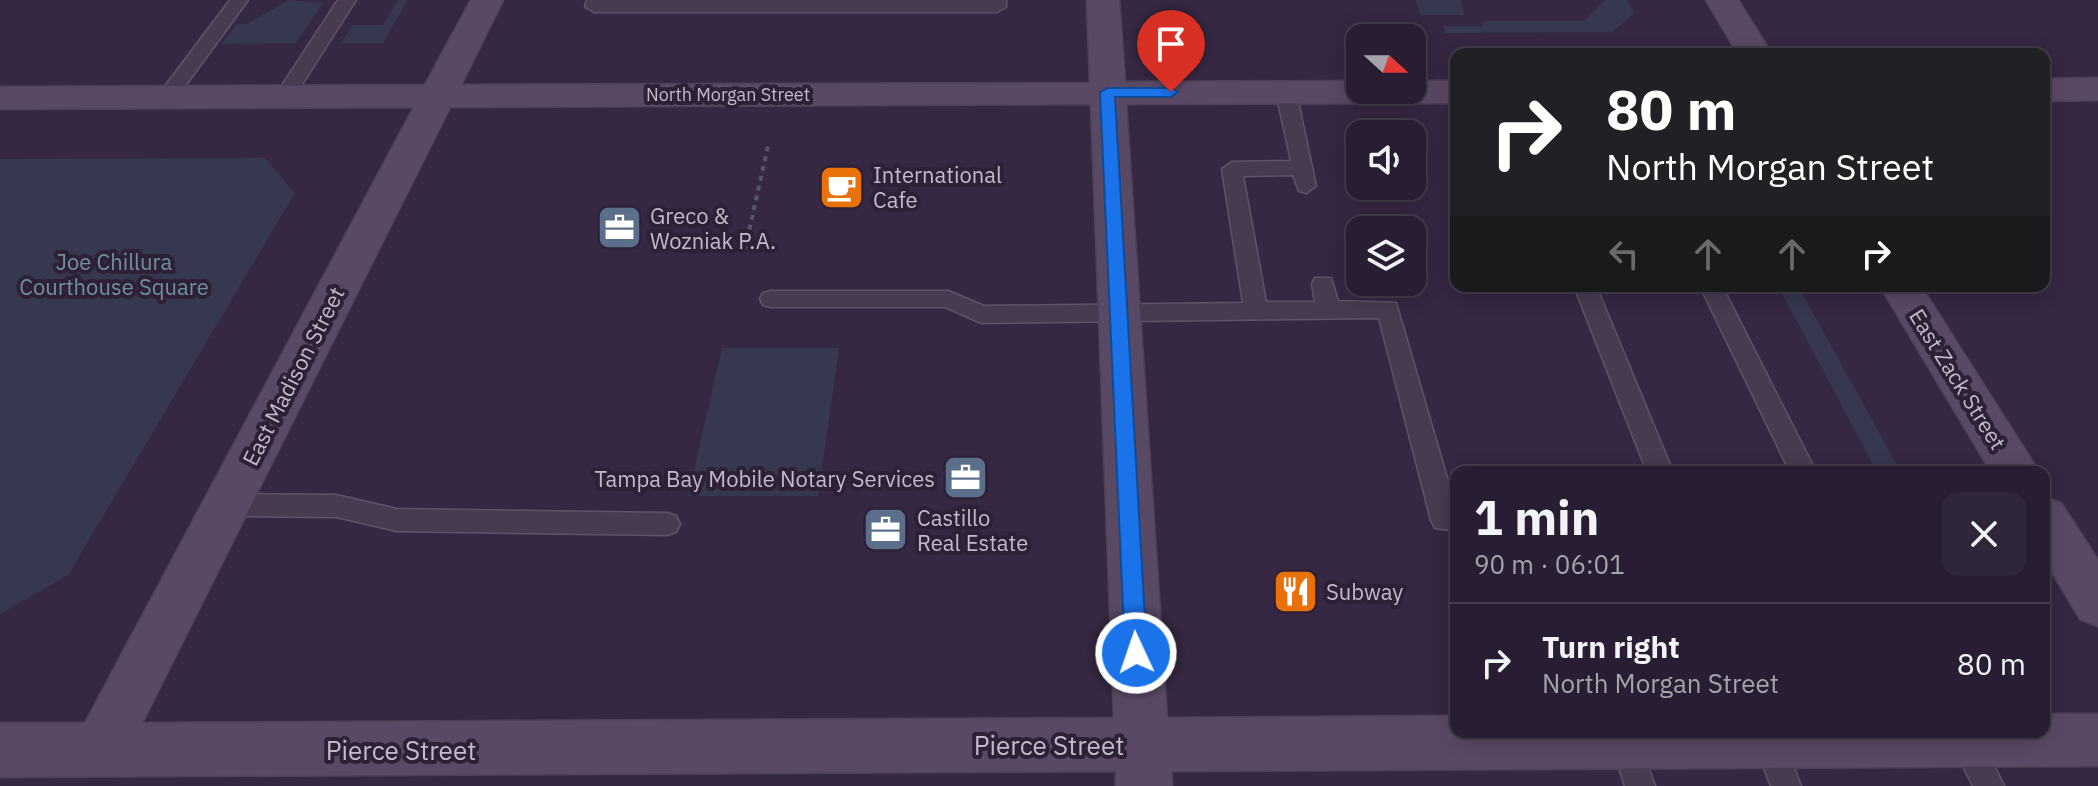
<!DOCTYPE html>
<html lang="en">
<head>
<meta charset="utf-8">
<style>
	:root { --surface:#281d32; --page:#30263a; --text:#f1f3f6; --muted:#a5a2ac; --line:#443b4d }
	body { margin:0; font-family:"IBM Plex Sans",sans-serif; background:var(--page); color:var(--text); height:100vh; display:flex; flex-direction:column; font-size:30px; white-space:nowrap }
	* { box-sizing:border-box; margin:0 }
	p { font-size:26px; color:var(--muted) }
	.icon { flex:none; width:44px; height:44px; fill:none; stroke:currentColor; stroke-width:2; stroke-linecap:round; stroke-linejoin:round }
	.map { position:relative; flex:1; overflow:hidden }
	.panel { position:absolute; left:1450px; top:466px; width:600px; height:272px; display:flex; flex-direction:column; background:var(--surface); border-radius:16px; box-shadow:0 4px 20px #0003,0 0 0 2px var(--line) }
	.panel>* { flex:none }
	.guide { position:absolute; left:1450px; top:48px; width:600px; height:244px; border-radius:16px; box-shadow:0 4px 20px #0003,0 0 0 2px var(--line); background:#202124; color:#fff; overflow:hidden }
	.needle { width:52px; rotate:111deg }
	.tools { position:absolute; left:1346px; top:24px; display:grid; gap:16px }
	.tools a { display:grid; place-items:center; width:80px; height:80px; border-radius:16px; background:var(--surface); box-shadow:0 4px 20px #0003,0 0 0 2px var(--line); font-size:40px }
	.pin { position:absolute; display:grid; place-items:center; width:68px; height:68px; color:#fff; margin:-82px -34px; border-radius:50% 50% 50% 0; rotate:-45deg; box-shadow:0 0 8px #0007 }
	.pin .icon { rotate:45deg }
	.me { position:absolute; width:88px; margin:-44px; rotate:357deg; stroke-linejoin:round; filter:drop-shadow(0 0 6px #0008) }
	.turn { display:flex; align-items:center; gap:28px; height:168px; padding:0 24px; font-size:36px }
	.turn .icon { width:104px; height:104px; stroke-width:2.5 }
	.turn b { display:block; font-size:56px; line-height:68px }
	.lanes { display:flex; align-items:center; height:76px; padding:0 24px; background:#0003; justify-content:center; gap:40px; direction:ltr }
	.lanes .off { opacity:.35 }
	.round { display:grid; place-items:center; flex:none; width:84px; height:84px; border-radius:16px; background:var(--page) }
	.overview { display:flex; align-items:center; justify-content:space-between; height:136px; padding:0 24px }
	h1 { font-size:48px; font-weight:800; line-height:60px }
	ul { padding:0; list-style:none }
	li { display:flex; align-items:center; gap:24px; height:120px; padding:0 24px; border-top:2px solid var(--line) }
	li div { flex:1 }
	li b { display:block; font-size:30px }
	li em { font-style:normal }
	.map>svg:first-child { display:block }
	.green { fill:#35384f }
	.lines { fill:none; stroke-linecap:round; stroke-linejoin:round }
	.lane-casing { stroke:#605369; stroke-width:3 }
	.secondary-casing { stroke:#4e4258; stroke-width:3 }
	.path { stroke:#56536a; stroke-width:4; stroke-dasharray:5 5; stroke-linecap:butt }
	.lane { fill:#483b51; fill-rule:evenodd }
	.secondary { fill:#5a4964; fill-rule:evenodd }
	.route { fill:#1a73e8; stroke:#114b97; stroke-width:2 }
	.labels { text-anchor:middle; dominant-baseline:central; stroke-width:8; stroke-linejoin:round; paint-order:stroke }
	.far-street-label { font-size:18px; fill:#c4b8cb; stroke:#2d2037 }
	.poi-label { font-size:22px; fill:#c4b8cb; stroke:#2d2037; text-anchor:start }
	.park-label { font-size:22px; fill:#6f929c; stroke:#2d2037 }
	.street-label { font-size:22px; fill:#c4b8cb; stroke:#2d2037 }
	.near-street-label { font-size:26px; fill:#c4b8cb; stroke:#2d2037 }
</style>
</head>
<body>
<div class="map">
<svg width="2098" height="786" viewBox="0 0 2098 786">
	<rect width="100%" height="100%" fill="#362742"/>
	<!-- green -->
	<g class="green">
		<polygon points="289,0 323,3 296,43 221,44 237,24 246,24"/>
		<polygon points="398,0 408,0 383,43 341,43 353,25 383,25"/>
		<polygon points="1416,0 1460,0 1465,15 1420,15"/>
		<polygon points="1605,0 1627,0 1634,13 1612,32 1446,33 1443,26 1483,26 1481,21 1584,21"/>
		<polygon points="265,158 295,193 68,575 0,614 0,159"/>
		<polygon points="1778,286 1798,286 1901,472 1877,472"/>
		<polygon points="722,348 839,348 818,496 688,496"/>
	</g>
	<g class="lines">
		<defs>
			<g id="lane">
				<polygon points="230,0 248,0 174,101 160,101 157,97 160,93"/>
				<polygon points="338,0 356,0 292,100 278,100 275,96"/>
				<polygon points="587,0 1006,0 1006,7 997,12 594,12 585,7"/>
				<polygon points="1286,86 1296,92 1316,186 1306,193 1299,191 1293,175 1243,176 1266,302 1315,302 1312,284 1315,278 1331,278 1338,301 1396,303 1456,509 1456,531 1435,528 1431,520 1379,318 981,323 945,307 771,307 763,305 760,299 763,293 771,291 948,291 984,306 1243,303 1222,169 1232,162 1291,161 1276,92"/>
				<polygon points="1574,286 1596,286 1673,472 1647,472"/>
				<polygon points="1700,286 1722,286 1816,472 1790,472"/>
				<polygon points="226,494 336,495 397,509 667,513 676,516 680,524 676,532 667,535 397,531 336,517 226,516 217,513 213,505 217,497"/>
				<polygon points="1635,732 1655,786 1625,786 1611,743 1615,733"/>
				<polygon points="1750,732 1780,732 1801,786 1771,786"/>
				<polygon points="1955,732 1977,732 2004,786 1973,786 1951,741"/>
			</g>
			<g id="secondary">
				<path d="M471,0h32l-42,85 629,-2 -3,-83h32l6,82 235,-1v9h52v-9h44v22l-330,1 41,614 289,-2v16h588v-18h54v52l-927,5 1,15h-56v-15l-1116,6v-54h85l329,-616 -414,2v-22l425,-2zM1091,104l23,614 -972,5 308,-616z"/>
				<polygon points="1706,0 1738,0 1772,54 1738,54"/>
				<polygon points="2098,78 2098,100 2044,101 2044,79"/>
				<polygon points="1880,286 1921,286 2039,472 1991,472"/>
				<polygon points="2044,497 2061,503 2098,560 2098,626 2080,619 2044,559"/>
			</g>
		</defs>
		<!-- lane casing -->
		<use href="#lane" class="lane-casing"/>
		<!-- secondary casing -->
		<use href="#secondary" class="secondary-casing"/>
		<!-- path -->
		<polyline class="path" points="745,249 768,146"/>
		<!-- lane -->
		<use href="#lane" class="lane"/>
		<!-- secondary -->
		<use href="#secondary" class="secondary"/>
	</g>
	<!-- route -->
	<polygon class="route" points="1108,88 1171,88 1178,92 1171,97 1115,97 1147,653 1144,660 1136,663 1128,660 1125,653 1100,92"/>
	<!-- icons -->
	<defs>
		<symbol id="cafe-square" viewBox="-11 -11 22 22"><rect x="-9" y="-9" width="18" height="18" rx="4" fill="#e8710a" stroke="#2d2037"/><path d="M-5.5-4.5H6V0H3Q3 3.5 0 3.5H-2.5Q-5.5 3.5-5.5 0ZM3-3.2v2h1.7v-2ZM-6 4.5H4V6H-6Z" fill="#fff"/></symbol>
		<symbol id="office-square" viewBox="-11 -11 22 22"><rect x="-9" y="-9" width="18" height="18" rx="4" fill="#5c6f8a" stroke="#2d2037"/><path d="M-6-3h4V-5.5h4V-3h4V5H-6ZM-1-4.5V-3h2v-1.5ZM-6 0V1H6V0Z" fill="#fff"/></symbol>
		<symbol id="restaurant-square" viewBox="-11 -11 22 22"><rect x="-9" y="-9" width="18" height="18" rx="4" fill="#e8710a" stroke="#2d2037"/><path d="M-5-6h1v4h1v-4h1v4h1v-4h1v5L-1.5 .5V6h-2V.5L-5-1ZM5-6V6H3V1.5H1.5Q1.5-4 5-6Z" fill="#fff"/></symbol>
	</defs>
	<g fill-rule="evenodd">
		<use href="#cafe-square" x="816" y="162" width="51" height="51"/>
		<use href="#office-square" x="594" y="202" width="51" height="51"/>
		<use href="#office-square" x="940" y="452" width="51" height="51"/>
		<use href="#office-square" x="860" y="504" width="51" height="51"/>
		<use href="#restaurant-square" x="1270" y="566" width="51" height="51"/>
	</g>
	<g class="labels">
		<!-- far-street labels -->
		<g class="far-street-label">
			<text x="728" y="94">North Morgan Street</text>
		</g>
		<!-- poi labels -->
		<g class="poi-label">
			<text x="873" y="174">International<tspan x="873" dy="25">Cafe</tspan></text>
			<text x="650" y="215">Greco &amp;<tspan x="650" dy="25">Wozniak P.A.</tspan></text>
			<text x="935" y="478" text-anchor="end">Tampa Bay Mobile Notary Services</text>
			<text x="917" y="517">Castillo<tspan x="917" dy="25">Real Estate</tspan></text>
			<text x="1326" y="591">Subway</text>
		</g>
		<!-- park labels -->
		<g class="park-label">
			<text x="114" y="261">Joe Chillura<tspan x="114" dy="25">Courthouse Square</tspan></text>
		</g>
		<!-- street labels -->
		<g class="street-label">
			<text transform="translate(293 376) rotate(-63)">East Madison Street</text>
			<text transform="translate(1958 379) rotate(58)">East Zack Street</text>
		</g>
		<!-- near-street labels -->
		<g class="near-street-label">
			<text x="1049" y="745">Pierce Street</text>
			<text x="401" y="750">Pierce Street</text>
		</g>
	</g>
</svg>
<div class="tools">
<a><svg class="needle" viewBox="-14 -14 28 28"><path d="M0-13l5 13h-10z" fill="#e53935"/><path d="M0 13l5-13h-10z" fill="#a5a2ac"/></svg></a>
<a><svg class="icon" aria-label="sound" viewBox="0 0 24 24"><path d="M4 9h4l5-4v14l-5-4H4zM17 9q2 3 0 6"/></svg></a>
<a><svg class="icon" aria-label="layers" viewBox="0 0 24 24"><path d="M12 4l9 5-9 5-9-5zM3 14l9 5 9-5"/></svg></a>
</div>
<div class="pin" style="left:1171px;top:92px;background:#d93025"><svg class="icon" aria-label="arrive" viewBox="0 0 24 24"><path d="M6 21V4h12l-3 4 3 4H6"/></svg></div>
<svg class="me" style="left:1136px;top:653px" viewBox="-20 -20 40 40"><circle r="17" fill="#1a73e8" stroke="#fff" stroke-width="3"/><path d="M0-11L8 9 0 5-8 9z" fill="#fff"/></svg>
<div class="guide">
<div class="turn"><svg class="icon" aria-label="right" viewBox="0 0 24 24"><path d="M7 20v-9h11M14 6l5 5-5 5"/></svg><div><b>80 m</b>North Morgan Street</div></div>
<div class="lanes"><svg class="icon off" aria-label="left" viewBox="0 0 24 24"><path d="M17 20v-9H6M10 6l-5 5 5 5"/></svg><svg class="icon off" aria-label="ahead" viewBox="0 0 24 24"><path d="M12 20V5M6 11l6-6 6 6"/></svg><svg class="icon off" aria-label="ahead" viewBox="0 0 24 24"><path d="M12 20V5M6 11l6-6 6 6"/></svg><svg class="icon" aria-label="right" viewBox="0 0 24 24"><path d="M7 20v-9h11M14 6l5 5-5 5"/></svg></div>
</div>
<section class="panel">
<div class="overview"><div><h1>1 min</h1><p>90 m · 06:01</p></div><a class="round"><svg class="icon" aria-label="close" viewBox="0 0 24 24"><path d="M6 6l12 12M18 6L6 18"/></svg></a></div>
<ul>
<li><svg class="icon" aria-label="right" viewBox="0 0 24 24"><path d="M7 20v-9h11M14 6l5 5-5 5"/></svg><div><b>Turn right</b><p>North Morgan Street</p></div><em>80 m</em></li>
</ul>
</section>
</div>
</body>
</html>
